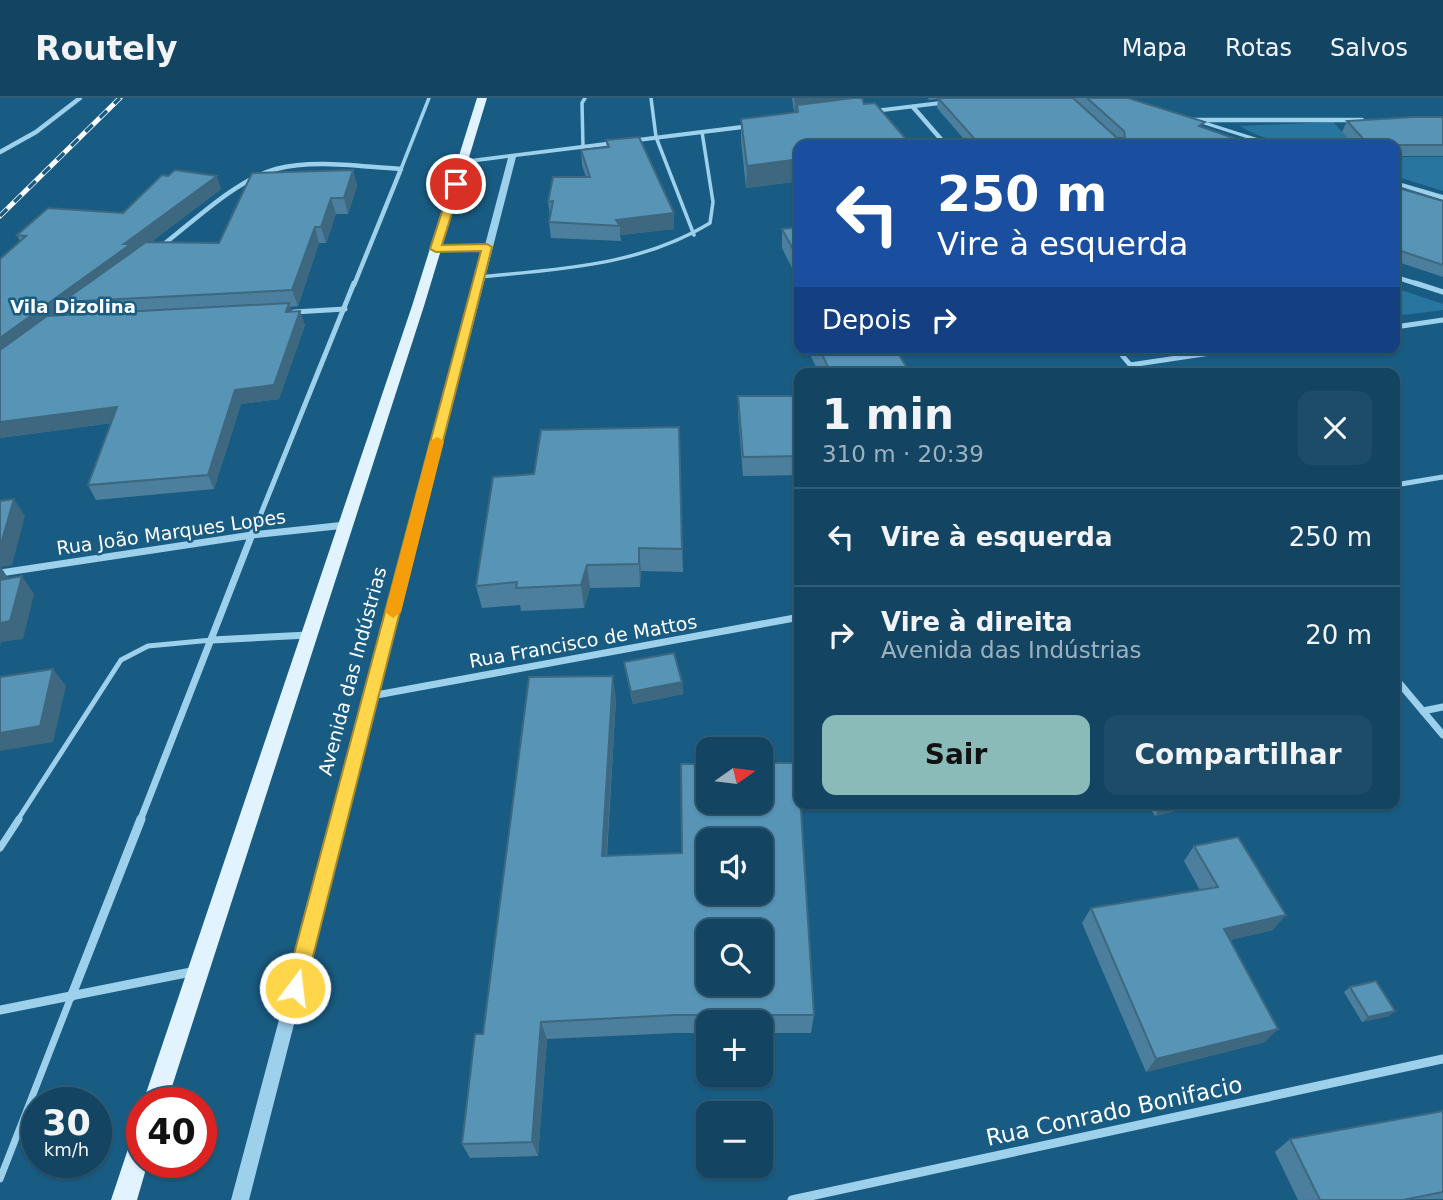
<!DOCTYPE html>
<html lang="pt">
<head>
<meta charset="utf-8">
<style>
	:root { --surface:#134562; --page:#1c4c68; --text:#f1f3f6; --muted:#9db1be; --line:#325d77; --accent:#8bbbb9 }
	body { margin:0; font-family:"DejaVu Sans",sans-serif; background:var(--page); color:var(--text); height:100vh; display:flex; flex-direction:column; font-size:26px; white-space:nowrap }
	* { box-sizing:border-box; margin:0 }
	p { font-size:23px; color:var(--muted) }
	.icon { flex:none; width:38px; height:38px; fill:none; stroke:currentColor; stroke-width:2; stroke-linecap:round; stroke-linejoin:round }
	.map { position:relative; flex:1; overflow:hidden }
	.sheet { position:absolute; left:794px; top:270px; width:606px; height:441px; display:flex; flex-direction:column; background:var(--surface); border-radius:14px; box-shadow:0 2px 5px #0004,0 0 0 2px var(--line) }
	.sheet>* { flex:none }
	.guide { position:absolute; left:794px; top:42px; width:606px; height:214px; border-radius:14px; box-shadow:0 2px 5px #0004,0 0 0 2px var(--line); background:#1a4fa0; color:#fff; overflow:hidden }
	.needle { width:46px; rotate:76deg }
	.buttons { position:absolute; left:696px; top:639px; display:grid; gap:14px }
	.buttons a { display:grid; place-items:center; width:77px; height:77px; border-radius:14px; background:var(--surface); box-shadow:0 2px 5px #0004,0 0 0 2px var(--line); font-size:35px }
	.speed { position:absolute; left:21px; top:989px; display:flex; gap:14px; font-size:35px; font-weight:700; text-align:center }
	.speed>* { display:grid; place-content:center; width:91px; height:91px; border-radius:50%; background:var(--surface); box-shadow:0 2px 5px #0004,0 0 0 2px var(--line); line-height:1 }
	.speed small { font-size:18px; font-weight:400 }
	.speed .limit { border:10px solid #d22; background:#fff; color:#111 }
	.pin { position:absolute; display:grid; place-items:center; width:60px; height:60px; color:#fff; margin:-30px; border:4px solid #fff; border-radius:50%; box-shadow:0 2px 7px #0007 }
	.me { position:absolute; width:77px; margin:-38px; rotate:15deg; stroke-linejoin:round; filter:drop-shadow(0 0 5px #0008) }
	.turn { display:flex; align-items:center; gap:24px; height:147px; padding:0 28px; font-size:32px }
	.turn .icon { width:91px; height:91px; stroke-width:2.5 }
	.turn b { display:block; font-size:49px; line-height:60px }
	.then { display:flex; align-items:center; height:66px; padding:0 28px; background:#0003; gap:14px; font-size:26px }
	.round { display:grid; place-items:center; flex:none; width:74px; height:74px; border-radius:14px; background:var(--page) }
	.overview { display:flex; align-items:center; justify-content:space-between; height:119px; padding:0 28px }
	h1 { font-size:42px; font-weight:700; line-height:52px }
	.button { display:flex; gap:14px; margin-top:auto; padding:14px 28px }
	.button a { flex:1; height:80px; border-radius:14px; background:var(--accent); color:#111; font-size:28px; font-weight:700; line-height:80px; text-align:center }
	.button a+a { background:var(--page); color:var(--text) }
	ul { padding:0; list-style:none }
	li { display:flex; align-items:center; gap:21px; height:98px; padding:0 28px; border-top:2px solid var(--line) }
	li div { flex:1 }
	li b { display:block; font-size:26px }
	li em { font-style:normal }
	header { display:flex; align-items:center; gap:42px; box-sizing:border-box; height:98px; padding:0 35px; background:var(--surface); border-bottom:2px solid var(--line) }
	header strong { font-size:33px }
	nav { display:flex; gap:38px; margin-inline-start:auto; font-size:24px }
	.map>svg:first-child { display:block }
	.green { fill:#2876a0 }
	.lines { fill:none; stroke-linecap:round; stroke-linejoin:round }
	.service-far2 { stroke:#9dd0eb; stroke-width:3.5 }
	.service-far1 { stroke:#9dd0eb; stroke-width:5 }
	.service { stroke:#9dd0eb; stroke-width:7 }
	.minor-far3 { stroke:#9dd0eb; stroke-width:4.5 }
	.minor-far2 { stroke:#9dd0eb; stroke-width:5 }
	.minor-far1 { stroke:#9dd0eb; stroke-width:7 }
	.minor { stroke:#9dd0eb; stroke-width:9 }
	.tertiary { fill:#9dd0eb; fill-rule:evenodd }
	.primary { fill:#e1f3ff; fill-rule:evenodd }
	.rail-casing { stroke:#fff; stroke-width:5 }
	.rail { stroke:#195c83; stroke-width:3.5; stroke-dasharray:10; stroke-linecap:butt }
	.wall { fill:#4b7f9d; fill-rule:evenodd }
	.shaded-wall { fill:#3d687f }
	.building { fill:#5794b6; stroke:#3d687f; stroke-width:2; fill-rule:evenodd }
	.route { fill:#ffd54a; stroke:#a68a30; stroke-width:2 }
	.slow { fill:#f59e0b }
	.labels { text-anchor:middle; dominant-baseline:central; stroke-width:5; stroke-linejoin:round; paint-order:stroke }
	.far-neighbourhood-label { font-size:18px; font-weight:bold; fill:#fff; stroke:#195c83 }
	.street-label { font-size:19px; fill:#fff; stroke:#195c83 }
	.near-street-label { font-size:23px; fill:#fff; stroke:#195c83 }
</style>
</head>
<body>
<header>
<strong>Routely</strong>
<nav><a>Mapa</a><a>Rotas</a><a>Salvos</a></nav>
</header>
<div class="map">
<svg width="1443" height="1102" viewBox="0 0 1443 1102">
	<rect width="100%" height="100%" fill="#195c83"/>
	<!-- green -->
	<g class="green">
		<path d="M1333,24l21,23c-40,0 -79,3 -114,-19z"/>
		<polygon points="1395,59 1443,59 1443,93 1395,78"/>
		<polygon points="1395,190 1443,206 1443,212 1395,218"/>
	</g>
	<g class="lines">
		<!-- service-far2 -->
		<g class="service-far2">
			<polyline points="651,0 656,39 694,137"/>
			<polyline points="583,49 582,5 585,0"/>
			<polyline points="401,71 429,0"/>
			<path d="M479,179c80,-8 161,-11 231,-54l3,-21 -11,-70"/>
		</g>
		<!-- service-far1 -->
		<polyline class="service-far1" points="17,723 121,562 148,548 212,542"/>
		<!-- service -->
		<g class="service">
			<polyline points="0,750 19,721"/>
			<polyline points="0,1081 71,899"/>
		</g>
		<!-- minor-far3 -->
		<g class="minor-far3">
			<polyline points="913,9 946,47"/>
			<polyline points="1194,22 1362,22"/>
			<polyline points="0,54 36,34 80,0"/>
			<path d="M159,150c33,-25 76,-68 117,-79 39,-10 85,-2 125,0l-47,116"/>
			<polyline points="1395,179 1421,187"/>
		</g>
		<!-- minor-far2 -->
		<g class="minor-far2">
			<polyline points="1415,185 1443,194"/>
			<polyline points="294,214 345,211"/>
			<polyline points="1395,229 1443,222"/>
			<polyline points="1116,250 1137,275"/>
			<polyline points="1130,267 1244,250"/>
			<polyline points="1395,387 1443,379"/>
			<polyline points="258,423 354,185"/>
		</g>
		<!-- minor-far1 -->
		<g class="minor-far1">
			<polyline points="0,475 252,437 346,427"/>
			<polyline points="212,542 308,537"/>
			<polyline points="1395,580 1443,637"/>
			<polyline points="371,598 800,519"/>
			<polyline points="1423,613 1443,609"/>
			<polyline points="140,723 258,421"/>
		</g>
		<!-- minor -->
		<g class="minor">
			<polyline points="71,899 141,721"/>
			<polyline points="0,912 196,873"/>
			<polyline points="792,1102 1443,961"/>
		</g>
		<!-- tertiary -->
		<g class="tertiary">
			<polygon points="965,0 985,0 982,2 866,16 863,14 866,12"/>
			<polygon points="1187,19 1191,19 1279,47 1268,47 1187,21"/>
			<polygon points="757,25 761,27 760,29 516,59 249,1102 231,1102 484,152 436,153 432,151 436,149 485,147 508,60 462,66 458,64 462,62"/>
			<polygon points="1395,83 1443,97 1443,102 1395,87"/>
		</g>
		<!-- primary -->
		<g class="primary">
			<polygon points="477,0 487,0 424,208 167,1004 143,1004 412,208"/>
			<polygon points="142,1033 142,1064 148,1064 137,1102 111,1102 133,1036"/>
		</g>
		<defs>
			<polyline id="rail" points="0,118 120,0"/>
		</defs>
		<!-- rail casing -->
		<use href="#rail" class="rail-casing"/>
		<!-- rail -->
		<use href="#rail" class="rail"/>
	</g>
	<!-- wall -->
	<g class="wall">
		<polygon points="792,0 862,0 800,47 800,83 746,90 741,42 741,21 794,14"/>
		<polygon points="928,0 1073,0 1118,40 1074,0 1128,0 1203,30 1253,47 969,47 937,10 938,1 929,2"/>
		<polygon points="1443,19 1443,58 1395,58 1395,47 1354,47 1342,34 1347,23"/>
		<polygon points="606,42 674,115 674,131 620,137 621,143 551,140 549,124 550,117 548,104 586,79 582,67 581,52 607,49"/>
		<path d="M353,72l4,16 -9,28h-12l-10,29h-7l-21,63 -8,1 2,5 13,13 -26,74 -38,5 -27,85 -118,11 -8,-15 24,-62 -112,15v-179l20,-18 -3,-6 106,-22 98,-24 -70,53 68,1zM66,212l2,5 -10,1z"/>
		<polygon points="1395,89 1443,103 1443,179 1395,163"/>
		<polygon points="800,129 800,186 782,150 782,131"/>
		<polygon points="797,207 800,207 800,236 795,227"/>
		<polygon points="807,250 895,250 910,275 819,275"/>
		<polygon points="738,298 800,298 800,377 743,378 738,317"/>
		<polygon points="679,329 683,474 641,473 640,489 590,490 584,510 521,513 520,507 482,510 476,488 534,376"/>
		<polygon points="624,564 682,584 683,596 633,606 626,576"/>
		<polygon points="616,601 607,758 814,917 811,935 761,935 761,924 709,924 709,935 676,935 547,941 538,1058 470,1060 462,1046 483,936"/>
		<polygon points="1147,705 1207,705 1155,718"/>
		<polygon points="1194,748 1273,832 1230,842 1265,944 1146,974 1082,825 1091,810 1200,792 1184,763"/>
		<polygon points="1350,889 1389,918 1362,924 1344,894"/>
		<polygon points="1443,1013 1443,1101 1298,1102 1275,1054 1290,1041"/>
	</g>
	<!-- shaded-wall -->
	<g class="shaded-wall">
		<polygon points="811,0 859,0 797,7 796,18 794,18 795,2"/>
		<polygon points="800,61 800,83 746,90 747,68"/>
		<polygon points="353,72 357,88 348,116 344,100"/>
		<polygon points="217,78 221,91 135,156 62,204 66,212 0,260 0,237"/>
		<polygon points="331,100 336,116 326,145 321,129"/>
		<polygon points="674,115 674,131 620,137 620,128 616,122"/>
		<polygon points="315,129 319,145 298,208 292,192"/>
		<polygon points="289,205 294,219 286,214"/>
		<polygon points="300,213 305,227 279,301 241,306 214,391 208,377 235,292"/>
		<polygon points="117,309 125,323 0,340 0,324"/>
		<polygon points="14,401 25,418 12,467 1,469 8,480 3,500 0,497 0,449"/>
		<polygon points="639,450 641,473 640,489 639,466"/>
		<polygon points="587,467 590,490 584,510 581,487"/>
		<polygon points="22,478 34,496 23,541 1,544 0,549 0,525"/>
		<polygon points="53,571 66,588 53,644 0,653 0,635"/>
		<polygon points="613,578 616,601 605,778 602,758"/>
		<polygon points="682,584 683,596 633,606 631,594"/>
		<polygon points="1162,705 1207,705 1155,718"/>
		<polygon points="1286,817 1273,832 1212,846 1224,831"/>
		<polygon points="1395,913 1389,918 1362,924 1368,919"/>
		<polygon points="541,924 547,941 538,1058 532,1044"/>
		<polygon points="1278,931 1265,944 1146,974 1156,961"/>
	</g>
	<!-- building -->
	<g class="building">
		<polygon points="795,0 811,0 795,2"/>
		<polygon points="853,0 862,0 864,6 875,5 911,47 800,47 800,61 747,68 741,21 798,14 797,7"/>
		<polygon points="938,0 1073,0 1117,40 1125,40 1124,33 1087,0 1128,0 1205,24 1199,28 1253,47 980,47"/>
		<polygon points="1414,19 1443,19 1443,47 1369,47 1347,23"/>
		<polygon points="639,39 674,115 616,122 620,128 549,124 553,103 548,104 553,79 590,79 581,52 609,49 606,42"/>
		<polygon points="175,72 217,78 124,146 131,146 0,240 0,161 26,138 17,137 48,110 123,115 162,77 168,78"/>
		<polygon points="353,72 344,100 331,100 321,129 315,129 292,192 62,204 146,144 219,145 252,75"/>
		<polygon points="1395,89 1443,103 1443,167 1395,151"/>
		<polygon points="800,129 800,164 782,131"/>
		<polygon points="289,205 286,214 300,213 274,287 235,292 208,377 88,387 117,309 0,324 0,252 47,218"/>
		<polygon points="819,250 895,250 910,275 831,275"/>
		<polygon points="738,298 800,298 800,358 743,359"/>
		<polygon points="679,329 682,451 639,450 639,466 587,467 581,487 516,490 517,484 476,488 493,379 534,376 541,332"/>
		<polygon points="14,401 0,449 0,403"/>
		<polygon points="22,478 10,523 0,525 0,482"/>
		<polygon points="674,555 682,584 631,594 624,564"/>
		<polygon points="53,571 40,628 0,635 0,579"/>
		<path d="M613,578l-11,180 80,-3 -1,-89h28v38h52v-39h37l16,252h-139l-134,7 -9,120 -70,2 13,-110h8l46,-357zM709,742h52v52h-52zM709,833h52v53h-52z"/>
		<polygon points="1238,739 1286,817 1224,831 1278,931 1156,961 1091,810 1218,789 1194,748"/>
		<polygon points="1376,883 1395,913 1368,919 1350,889"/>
		<polygon points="1443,1013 1443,1094 1403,1102 1320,1102 1290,1041"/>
	</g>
	<!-- route -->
	<polygon class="route" points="456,83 461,86 442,147 487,146 492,149 305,890 302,896 295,899 288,896 285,890 481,153 436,154 430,151 451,86"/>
	<!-- slow -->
	<polygon class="slow" points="437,339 444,343 401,514 393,520 385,514 430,343"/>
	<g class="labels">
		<!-- far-neighbourhood labels -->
		<g class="far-neighbourhood-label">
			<text x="73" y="208">Vila Dizolina</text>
		</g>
		<!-- street labels -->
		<g class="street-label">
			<text transform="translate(171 434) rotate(-8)">Rua João Marques Lopes</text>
			<text transform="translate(583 543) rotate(-10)">Rua Francisco de Mattos</text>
			<text transform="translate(352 573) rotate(-75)">Avenida das Indústrias</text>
		</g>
		<!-- near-street labels -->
		<g class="near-street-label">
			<text transform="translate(1114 1013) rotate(-12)">Rua Conrado Bonifacio</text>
		</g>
	</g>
</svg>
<div class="buttons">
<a><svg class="needle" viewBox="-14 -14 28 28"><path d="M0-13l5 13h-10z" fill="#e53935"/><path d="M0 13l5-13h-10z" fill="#9db1be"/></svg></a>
<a><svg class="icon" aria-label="sound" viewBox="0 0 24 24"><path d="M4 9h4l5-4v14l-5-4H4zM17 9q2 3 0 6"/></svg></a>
<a><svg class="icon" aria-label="search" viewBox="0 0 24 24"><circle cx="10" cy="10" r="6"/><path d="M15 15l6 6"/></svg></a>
<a>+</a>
<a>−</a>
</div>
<div class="speed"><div>30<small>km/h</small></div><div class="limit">40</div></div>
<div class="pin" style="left:456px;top:86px;background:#d93025"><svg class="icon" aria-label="arrive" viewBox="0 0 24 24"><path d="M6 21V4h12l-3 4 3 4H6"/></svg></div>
<svg class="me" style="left:295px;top:890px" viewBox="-20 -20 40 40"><circle r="17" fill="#ffd54a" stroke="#fff" stroke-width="3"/><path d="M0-11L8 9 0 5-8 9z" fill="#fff"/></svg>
<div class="guide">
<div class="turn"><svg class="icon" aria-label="left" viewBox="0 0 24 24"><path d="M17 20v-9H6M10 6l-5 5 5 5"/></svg><div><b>250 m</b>Vire à esquerda</div></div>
<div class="then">Depois<svg class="icon" aria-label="right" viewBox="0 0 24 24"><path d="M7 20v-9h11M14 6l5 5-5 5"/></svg></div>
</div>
<section class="sheet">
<div class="overview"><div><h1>1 min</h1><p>310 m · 20:39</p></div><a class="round"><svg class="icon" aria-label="close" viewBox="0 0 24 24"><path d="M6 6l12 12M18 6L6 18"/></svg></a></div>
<ul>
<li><svg class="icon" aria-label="left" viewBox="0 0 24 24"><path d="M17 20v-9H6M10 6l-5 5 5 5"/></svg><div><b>Vire à esquerda</b></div><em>250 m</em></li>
<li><svg class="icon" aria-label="right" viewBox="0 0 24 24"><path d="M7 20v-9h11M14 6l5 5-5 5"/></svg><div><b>Vire à direita</b><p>Avenida das Indústrias</p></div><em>20 m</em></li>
</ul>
<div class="button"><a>Sair</a><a>Compartilhar</a></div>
</section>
</div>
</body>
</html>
